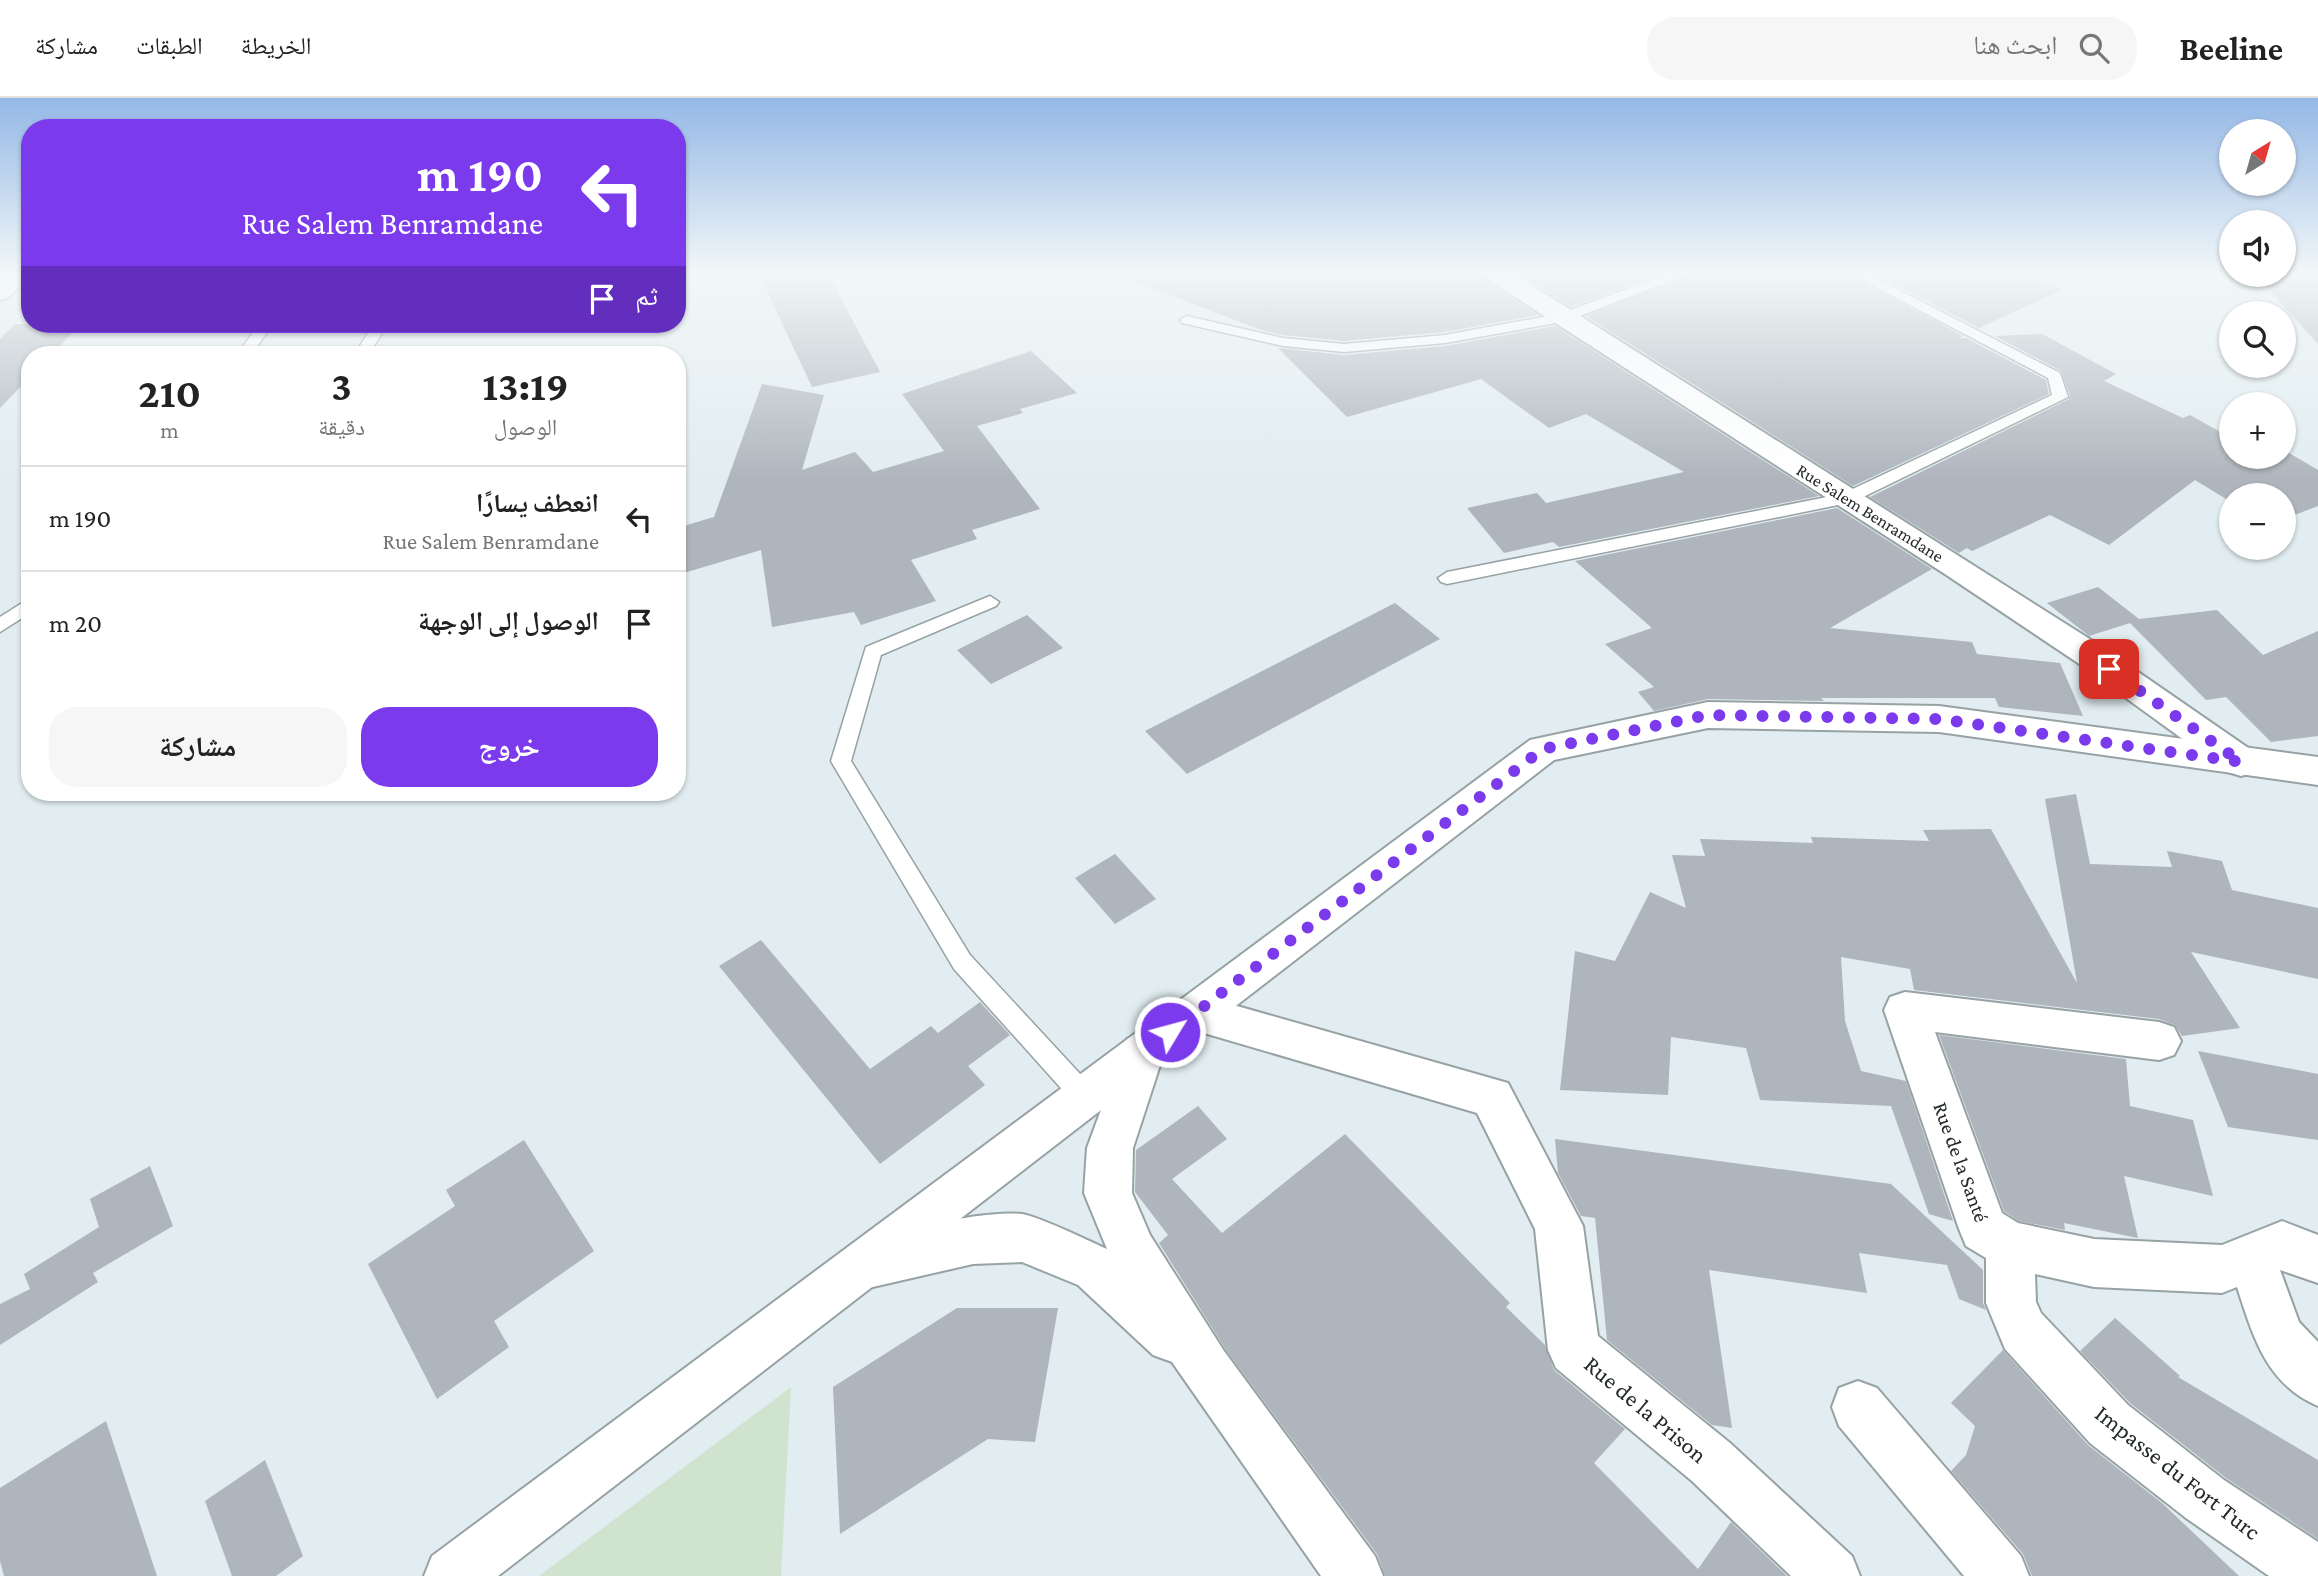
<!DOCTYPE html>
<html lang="ar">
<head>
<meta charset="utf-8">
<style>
	:root { --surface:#fff; --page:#f6f6f6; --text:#222; --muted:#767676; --line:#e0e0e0; --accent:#7c3aed }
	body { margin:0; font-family:"Crimson Pro","Noto Naskh Arabic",serif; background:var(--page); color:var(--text); direction:rtl; height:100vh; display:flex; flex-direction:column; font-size:26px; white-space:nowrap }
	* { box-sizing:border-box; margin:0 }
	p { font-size:23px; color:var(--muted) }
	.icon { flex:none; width:38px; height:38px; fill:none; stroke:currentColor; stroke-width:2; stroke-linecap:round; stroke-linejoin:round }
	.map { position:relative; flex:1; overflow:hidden; direction:ltr }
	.details { position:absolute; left:21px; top:248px; width:665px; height:455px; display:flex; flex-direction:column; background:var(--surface); border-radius:28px; box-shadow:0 2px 5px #0004; direction:rtl }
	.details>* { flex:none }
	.top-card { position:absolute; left:21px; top:21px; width:665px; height:214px; border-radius:28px; box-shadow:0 2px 5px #0004; direction:rtl; background:#7c3aed; color:#fff; overflow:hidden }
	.needle { width:46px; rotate:37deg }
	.controls { position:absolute; left:2219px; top:21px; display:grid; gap:14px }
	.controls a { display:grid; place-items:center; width:77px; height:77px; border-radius:50%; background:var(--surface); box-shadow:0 2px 5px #0004; font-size:35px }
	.pin { position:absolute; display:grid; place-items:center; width:60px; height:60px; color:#fff; margin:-30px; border-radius:14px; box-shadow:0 4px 10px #0006 }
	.me { position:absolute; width:77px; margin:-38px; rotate:53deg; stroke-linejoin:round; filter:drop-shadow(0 0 5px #0008) }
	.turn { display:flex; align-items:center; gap:24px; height:147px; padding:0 28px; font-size:32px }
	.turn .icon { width:91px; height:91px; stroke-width:2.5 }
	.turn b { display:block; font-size:49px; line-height:60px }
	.then { display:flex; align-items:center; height:66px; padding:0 28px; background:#0003; gap:14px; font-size:26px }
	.eta { display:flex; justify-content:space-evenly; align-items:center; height:119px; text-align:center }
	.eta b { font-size:42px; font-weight:700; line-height:49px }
	.action { display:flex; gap:14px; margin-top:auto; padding:14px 28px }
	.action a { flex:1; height:80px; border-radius:28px; background:var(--accent); color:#fff; font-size:28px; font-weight:700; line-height:80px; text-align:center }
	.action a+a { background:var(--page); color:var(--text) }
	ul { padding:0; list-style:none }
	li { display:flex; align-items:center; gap:21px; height:105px; padding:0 28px; border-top:2px solid var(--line) }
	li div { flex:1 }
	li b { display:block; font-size:26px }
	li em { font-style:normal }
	header { display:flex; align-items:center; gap:42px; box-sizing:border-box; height:98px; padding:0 35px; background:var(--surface); border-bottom:2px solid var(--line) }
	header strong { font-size:33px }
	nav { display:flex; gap:38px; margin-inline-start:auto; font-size:24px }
	.search { width:490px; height:63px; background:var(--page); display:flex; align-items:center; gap:18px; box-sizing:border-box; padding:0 24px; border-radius:28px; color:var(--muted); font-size:26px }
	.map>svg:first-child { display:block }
	.green { fill:#d0e3ce }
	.building { fill:#aeb5bc }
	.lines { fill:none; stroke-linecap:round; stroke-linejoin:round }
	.service-casing { stroke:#96a2a4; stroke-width:3 }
	.minor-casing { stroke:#96a2a4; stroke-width:4 }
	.tertiary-casing { stroke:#96a2a4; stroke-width:4 }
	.secondary-casing { stroke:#96a2a4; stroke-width:4 }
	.service { fill:#fff; fill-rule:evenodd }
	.minor { fill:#fff; fill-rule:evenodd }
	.tertiary { fill:#fff; fill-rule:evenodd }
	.secondary { fill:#fff; fill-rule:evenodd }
	.route { stroke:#7c3aed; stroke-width:12; stroke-dasharray:0 21.6 }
	.labels { text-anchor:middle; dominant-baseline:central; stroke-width:7; stroke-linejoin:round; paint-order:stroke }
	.far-street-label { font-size:18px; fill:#24292a; stroke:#fff }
	.street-label { font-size:21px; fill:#24292a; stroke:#fff }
	.near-street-label { font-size:24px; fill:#24292a; stroke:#fff }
</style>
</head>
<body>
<header>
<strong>Beeline</strong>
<div class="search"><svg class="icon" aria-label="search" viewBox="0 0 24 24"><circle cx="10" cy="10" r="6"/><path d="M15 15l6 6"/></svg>ابحث هنا</div>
<nav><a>الخريطة</a><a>الطبقات</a><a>مشاركة</a></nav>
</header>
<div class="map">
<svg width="2318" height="1478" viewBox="0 0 2318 1478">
	<rect width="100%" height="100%" fill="#e1edf0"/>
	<!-- green -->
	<polygon class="green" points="791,1289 781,1478 539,1478"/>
	<!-- building -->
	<g class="building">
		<polygon points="758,174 827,174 880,274 812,289"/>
		<polygon points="1122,174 1479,174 1483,181 1538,217 1445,234 1344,243 1283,237 1261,232 1121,178"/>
		<polygon points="1517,174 1665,174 1571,209"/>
		<polygon points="1696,174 1844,174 1963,238 1958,240 1966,240 2046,282 2049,296 1853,388 1586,218"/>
		<polygon points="1871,174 2024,174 2062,192 1979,230"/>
		<polygon points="2284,174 2318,174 2318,246 2255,177 2284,177"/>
		<polygon points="15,226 81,226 51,257 30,257 30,279 0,310 0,241"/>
		<polygon points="1555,228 1819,398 1559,449 1553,444 1504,455 1467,410 1537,395 1546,405 1684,374 1586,316 1549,330 1481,281 1347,319 1278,250 1344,257 1445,248"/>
		<polygon points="2042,236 2116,276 2104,283 2183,320 2190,317 2231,340 2231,359 2284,359 2289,355 2318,372 2318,408 2284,421 2284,397 2231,397 2231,404 2195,382 2109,447 2050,417 1972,453 1967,450 1959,455 1870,399 2069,301 2070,298 2061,273 1995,238"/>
		<polygon points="1031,253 1077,295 1020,311 1023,315 977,328 1040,411 972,432 977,441 911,462 936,503 861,527 854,514 772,529 761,452 677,477 677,430 714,419 762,286 824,297 802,372 855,354 873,374 944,353 902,296"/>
		<polygon points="1837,410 1932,471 1830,530 1972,544 1977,556 2060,565 2083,618 1999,609 1995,600 1821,600 1824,603 1708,601 1654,613 1638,594 1654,589 1605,546 1652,530 1575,463"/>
		<polygon points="2098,489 2139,521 2217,512 2263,557 2318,533 2318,638 2271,644 2226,599 2206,602 2130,525 2089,538 2047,505"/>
		<polygon points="1395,505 1440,541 1187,676 1145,633"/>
		<polygon points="1027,517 1063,550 991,586 957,552"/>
		<polygon points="2076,696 2090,766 2172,769 2167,753 2222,763 2232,792 2318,810 2318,881 2191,854 2240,930 2182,938 2175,927 2159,921 1914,892 1910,871 1841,859 1845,923 1861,973 1906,983 1953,1123 1929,1116 1891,1008 1760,1002 1746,950 1671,939 1668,997 1560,992 1575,853 1615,863 1650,794 1686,810 1672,757 1705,758 1700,741 1813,745 1811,739 1929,743 1923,732 1991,731 2077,885 2045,701"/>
		<polygon points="1115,756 1156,801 1115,826 1075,780"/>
		<polygon points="761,842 870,971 931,928 938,935 980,904 1010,937 968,968 985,987 880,1066 719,868"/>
		<polygon points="1939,937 2126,961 2130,1008 2193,1022 2213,1098 2124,1078 2138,1140 2064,1125 2065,1132 2019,1123 2004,1113"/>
		<polygon points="2198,953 2318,976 2318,1042 2228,1029"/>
		<polygon points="1198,1008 1227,1041 1172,1081 1222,1135 1345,1036 1510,1205 1506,1209 1545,1247 1554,1272 1625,1331 1594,1365 1698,1471 1731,1424 1787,1478 1385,1478 1377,1456 1226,1252 1159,1145 1168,1137 1135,1094 1136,1052"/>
		<polygon points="1555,1041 1891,1086 1983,1172 1983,1205 1986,1212 1959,1201 1947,1167 1859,1155 1867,1195 1709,1172 1732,1330 1712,1327 1607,1242 1595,1120 1581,1118 1558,1075"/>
		<polygon points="524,1042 594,1153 494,1223 509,1249 437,1301 368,1166 455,1108 446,1092"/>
		<polygon points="150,1068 173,1128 93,1175 98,1184 0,1247 0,1206 30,1191 24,1176 99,1129 90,1101"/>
		<polygon points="957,1210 1058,1210 1035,1344 988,1341 840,1436 833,1289"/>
		<polygon points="2115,1220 2180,1278 2178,1279 2318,1362 2318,1441 2226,1380 2130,1305 2080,1253"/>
		<polygon points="2003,1252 2088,1347 2162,1405 2239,1478 2032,1478 2023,1456 1951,1373 1966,1357 1975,1328 1951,1305"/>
		<polygon points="106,1323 157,1478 4,1478 0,1463 0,1390"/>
		<polygon points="265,1362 303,1458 276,1478 232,1478 205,1403"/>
	</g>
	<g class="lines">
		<defs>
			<g id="service">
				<polygon points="1674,174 1694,174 1567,223 1445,245 1344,254 1283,248 1182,225 1180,222 1187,218 1283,240 1344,246 1445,237 1559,216"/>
				<polygon points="1847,174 1864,174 2060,275 2068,299 1853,404 1447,486 1441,484 1438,480 1447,474 1842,396 2052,297 2048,280"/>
				<polygon points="259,226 273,226 251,257 237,257"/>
				<polygon points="374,226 388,226 368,257 354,257"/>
				<polygon points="990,498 999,504 996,508 881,557 851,663 970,857 1094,991 1097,999 1094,1007 1085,1010 1076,1007 954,871 831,663 866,549"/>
				<polygon points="30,500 30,515 0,534 0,519"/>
			</g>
			<g id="minor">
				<polygon points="6,174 30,174 30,178 9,199 0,202 0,180"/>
				<polygon points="1481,174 1511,174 2099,547 2254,654 2259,664 2254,674 2241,678 2228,674 2075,563 1945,476 1484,179"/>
				<path d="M1905,894l254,30 15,5 7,14 -7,14 -15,5 -224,-28 67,181 16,10 76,16 128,6 60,-24 36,14v48l-38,-13 19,52 19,20v64c-52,-22 -65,-70 -81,-119l-15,6 -128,-6 -59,-13 1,28 5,11 87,92 96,75 94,62v34h-49l-83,-58 -96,-75 -85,-94 -19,-46v-45l-20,-12 -7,-17 -75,-219 6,-13z"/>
				<polygon points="1195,896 1508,985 1583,1128 1598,1238 1730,1345 1852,1458 1860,1478 1791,1478 1692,1383 1556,1270 1548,1252 1535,1131 1477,1015 1180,928 1174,915 1180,902"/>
				<polygon points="1858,1283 1877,1290 2021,1458 2029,1478 1964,1478 1839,1328 1832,1309 1839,1290"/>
			</g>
			<path id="tertiary" d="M1142,936l15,5 7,14 -31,95 -1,45 18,42 74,116 151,205 8,20h-62l-149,-214 -19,-7 -75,-70 -56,-23 -49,2 -109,25 -17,-7 -8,-17 8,-17c38,-16 135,-38 175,-34 18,3 65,26 85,35l-23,-56 3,-45 40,-109z"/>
			<polygon id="secondary" points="1708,604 1939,608 2318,659 2318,687 1939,634 1708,630 1554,662 498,1478 424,1478 432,1458 1530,642"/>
		</defs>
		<!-- service casing -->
		<use href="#service" class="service-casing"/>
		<!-- minor casing -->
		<use href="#minor" class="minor-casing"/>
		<!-- tertiary casing -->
		<use href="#tertiary" class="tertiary-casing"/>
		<!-- secondary casing -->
		<use href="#secondary" class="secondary-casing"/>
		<!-- service -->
		<use href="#service" class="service"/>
		<!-- minor -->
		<use href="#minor" class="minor"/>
		<!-- tertiary -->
		<use href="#tertiary" class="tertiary"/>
		<!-- secondary -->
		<use href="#secondary" class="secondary"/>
	</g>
	<!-- sky -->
	<linearGradient id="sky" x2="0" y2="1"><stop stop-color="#94b8e6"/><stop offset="0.46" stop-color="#f2f7f8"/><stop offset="1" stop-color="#f2f7f8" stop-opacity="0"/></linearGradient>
	<rect width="2318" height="381" fill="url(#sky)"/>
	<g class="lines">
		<!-- route -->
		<polyline class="route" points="1170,934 1543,651 1708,617 1939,621 2241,664 2109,571"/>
	</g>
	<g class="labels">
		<!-- far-street labels -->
		<g class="far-street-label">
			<text transform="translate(1870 415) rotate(32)">Rue Salem Benramdane</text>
		</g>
		<!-- street labels -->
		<g class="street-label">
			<text transform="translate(1961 1064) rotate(70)">Rue de la Santé</text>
		</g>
		<!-- near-street labels -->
		<g class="near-street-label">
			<text transform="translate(1646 1311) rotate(40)">Rue de la Prison</text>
			<text transform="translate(2178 1374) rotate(38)">Impasse du Fort Turc</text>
		</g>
	</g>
</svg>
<div class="controls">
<a><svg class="needle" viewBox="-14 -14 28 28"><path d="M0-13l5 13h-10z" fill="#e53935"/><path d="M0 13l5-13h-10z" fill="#767676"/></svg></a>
<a><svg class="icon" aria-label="sound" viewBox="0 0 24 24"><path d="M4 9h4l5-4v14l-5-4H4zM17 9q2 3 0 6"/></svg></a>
<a><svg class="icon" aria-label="search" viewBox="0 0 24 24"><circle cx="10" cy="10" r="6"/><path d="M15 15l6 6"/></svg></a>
<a>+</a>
<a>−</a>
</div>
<div class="pin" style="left:2109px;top:571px;background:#d93025"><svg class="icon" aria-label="arrive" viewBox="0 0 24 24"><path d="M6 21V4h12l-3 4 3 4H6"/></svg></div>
<svg class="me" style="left:1170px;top:934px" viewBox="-20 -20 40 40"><circle r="17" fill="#7c3aed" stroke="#fff" stroke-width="3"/><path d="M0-11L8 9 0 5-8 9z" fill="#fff"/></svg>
<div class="top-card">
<div class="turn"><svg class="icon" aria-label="left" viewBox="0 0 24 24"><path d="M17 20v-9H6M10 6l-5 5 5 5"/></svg><div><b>190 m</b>Rue Salem Benramdane</div></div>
<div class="then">ثم<svg class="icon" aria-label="arrive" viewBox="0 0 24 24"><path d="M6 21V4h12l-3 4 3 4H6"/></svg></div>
</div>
<section class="details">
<div class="eta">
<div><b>13:19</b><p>الوصول</p></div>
<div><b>3</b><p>دقيقة</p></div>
<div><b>210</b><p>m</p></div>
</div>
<ul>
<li><svg class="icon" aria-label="left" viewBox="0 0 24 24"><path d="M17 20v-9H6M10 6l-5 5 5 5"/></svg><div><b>انعطف يسارًا</b><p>Rue Salem Benramdane</p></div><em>190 m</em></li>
<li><svg class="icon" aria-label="arrive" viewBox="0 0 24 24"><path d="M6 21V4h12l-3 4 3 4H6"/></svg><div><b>الوصول إلى الوجهة</b></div><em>20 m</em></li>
</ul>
<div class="action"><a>خروج</a><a>مشاركة</a></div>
</section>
</div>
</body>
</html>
